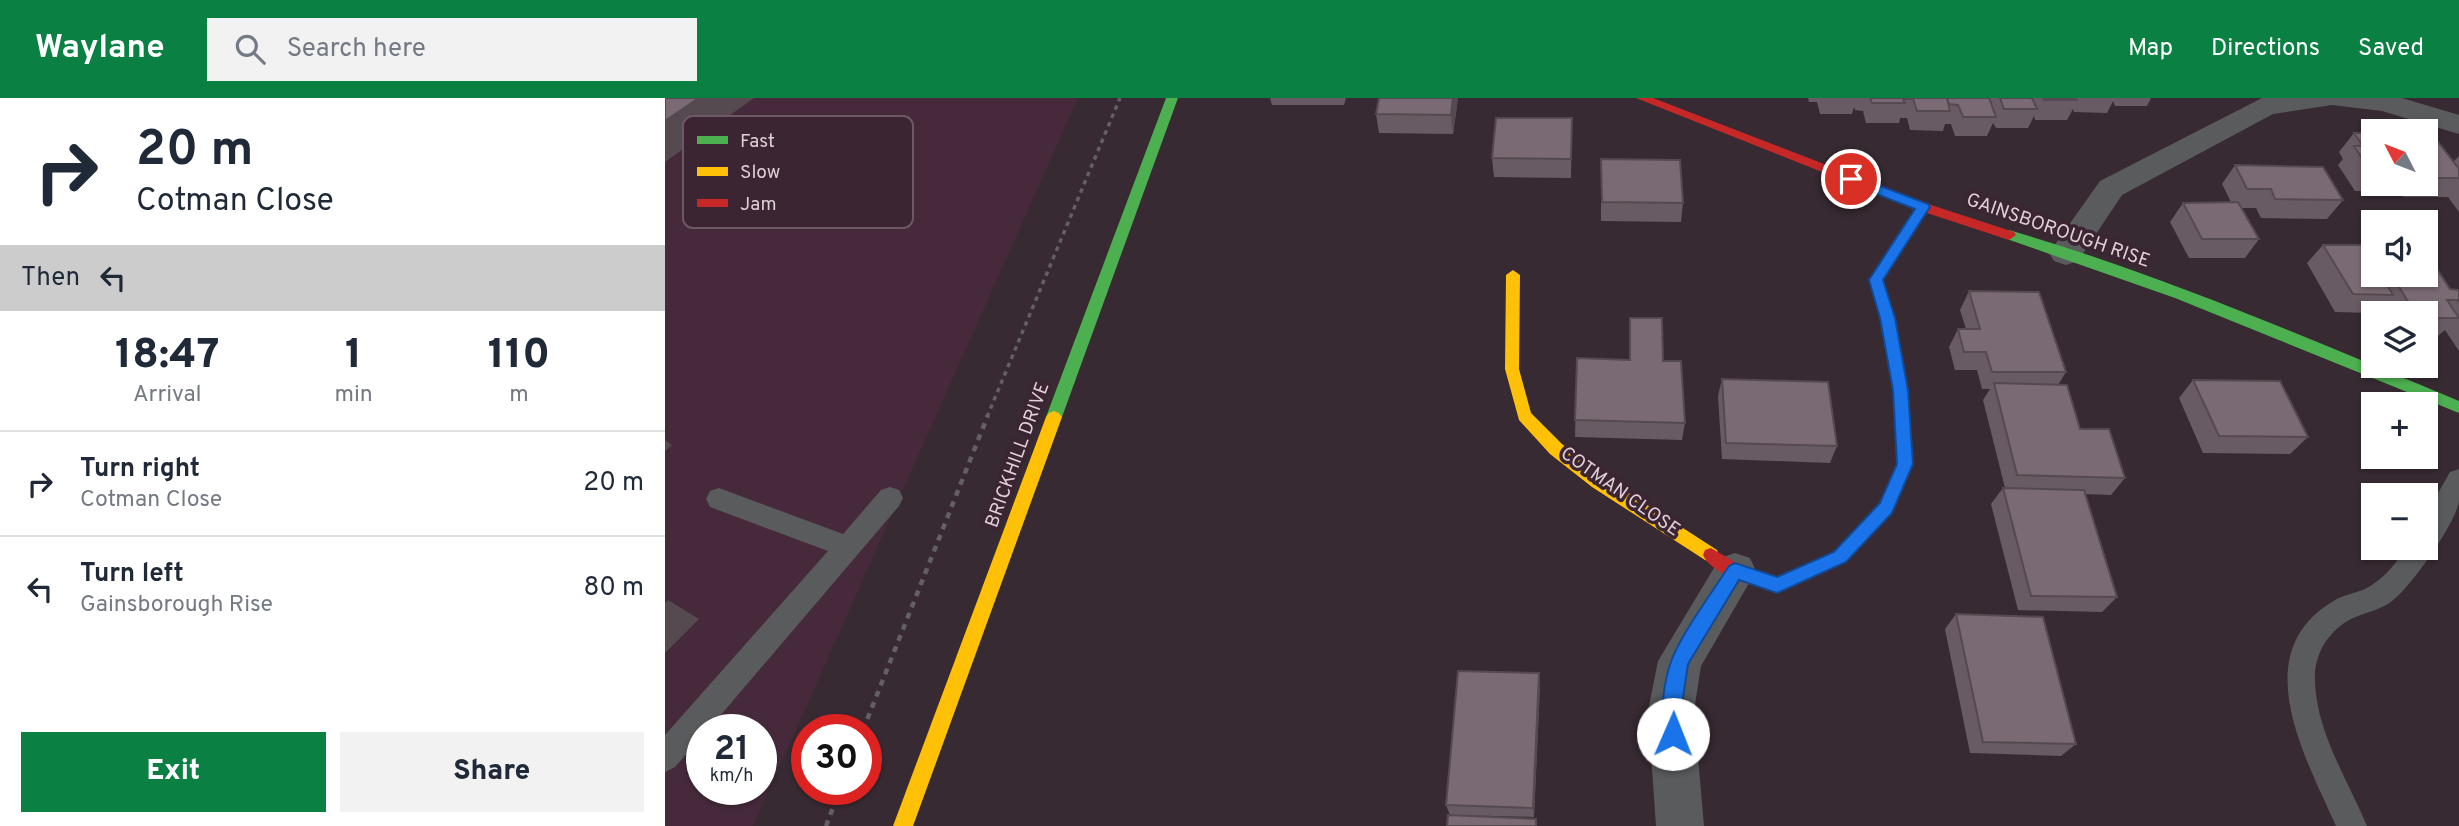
<!DOCTYPE html>
<html lang="en">
<head>
<meta charset="utf-8">
<style>
	:root { --surface:#fff; --page:#f2f2f3; --text:#1f2937; --muted:#747a83; --line:#e0e1e3; --accent:#0b8043 }
	body { margin:0; font-family:Overpass,sans-serif; background:var(--page); color:var(--text); height:100vh; display:flex; flex-direction:column; font-size:26px; white-space:nowrap }
	* { box-sizing:border-box; margin:0 }
	p { font-size:23px; color:var(--muted) }
	.icon { flex:none; width:38px; height:38px; fill:none; stroke:currentColor; stroke-width:2; stroke-linecap:round; stroke-linejoin:round }
	.map { position:relative; flex:1; overflow:hidden }
	.panel { display:flex; flex-direction:column; background:var(--surface); width:665px }
	.panel>* { flex:none }
	.hud { background:#fff; color:var(--text); overflow:hidden }
	.needle { width:46px; rotate:312deg }
	.fabs { position:absolute; left:1696px; top:21px; display:grid; gap:14px }
	.fabs a { display:grid; place-items:center; width:77px; height:77px; border-radius:0px; background:var(--surface); box-shadow:0 2px 5px #0004; font-size:35px }
	.speed { position:absolute; left:21px; top:616px; display:flex; gap:14px; font-size:35px; font-weight:700; text-align:center }
	.speed>* { display:grid; place-content:center; width:91px; height:91px; border-radius:50%; background:var(--surface); box-shadow:0 2px 5px #0004; line-height:1 }
	.speed small { font-size:18px; font-weight:400 }
	.speed .limit { border:10px solid #d22; background:#fff; color:#111 }
	.pin { position:absolute; display:grid; place-items:center; width:60px; height:60px; color:#fff; margin:-30px; border:4px solid #fff; border-radius:50%; box-shadow:0 2px 7px #0007 }
	.me { position:absolute; width:77px; margin:-38px; rotate:1deg; stroke-linejoin:round; filter:drop-shadow(0 0 5px #0008) }
	.turn { display:flex; align-items:center; gap:24px; height:147px; padding:0 21px; font-size:32px }
	.turn .icon { width:91px; height:91px; stroke-width:2.5 }
	.turn b { display:block; font-size:49px; line-height:60px }
	.then { display:flex; align-items:center; height:66px; padding:0 21px; background:#0003; gap:14px; font-size:26px }
	.eta { display:flex; justify-content:space-evenly; align-items:center; height:119px; text-align:center }
	.eta b { font-size:42px; font-weight:800; line-height:49px }
	.primary-button { display:flex; gap:14px; margin-top:auto; padding:14px 21px }
	.primary-button a { flex:1; height:80px; border-radius:0px; background:var(--accent); color:#fff; font-size:28px; font-weight:800; line-height:80px; text-align:center }
	.primary-button a+a { background:var(--page); color:var(--text) }
	ul { padding:0; list-style:none }
	li { display:flex; align-items:center; gap:21px; height:105px; padding:0 21px; border-top:2px solid var(--line) }
	li div { flex:1 }
	li b { display:block; font-size:26px }
	li em { font-style:normal }
	header { display:flex; align-items:center; gap:42px; box-sizing:border-box; height:98px; padding:0 35px; background:var(--accent); color:#fff }
	header strong { font-size:33px }
	nav { display:flex; gap:38px; margin-inline-start:auto; font-size:24px }
	.search { width:490px; height:63px; background:var(--page); display:flex; align-items:center; gap:18px; box-sizing:border-box; padding:0 24px; border-radius:0px; color:var(--muted); font-size:26px }
	main { display:flex; flex:1; min-height:0 }
	.map>svg:first-child { display:block }
	.built { fill:#462a3c; fill-rule:evenodd }
	.lines { fill:none; stroke-linecap:round; stroke-linejoin:round }
	.path-far1 { stroke:#626062; stroke-width:3.5; stroke-dasharray:4.5 4.5; stroke-linecap:butt }
	.path { stroke:#626062; stroke-width:4.5; stroke-dasharray:6 6; stroke-linecap:butt }
	.lane { fill:#5a5b5d; fill-rule:evenodd }
	.street { fill:#5a5b5d; fill-rule:evenodd }
	.fast { fill:#4caf50; fill-rule:evenodd }
	.slow { fill:#ffc107; fill-rule:evenodd }
	.jam { fill:#c62828; fill-rule:evenodd }
	.wall { fill:#695b63 }
	.shaded-wall { fill:#554a50 }
	.building { fill:#7a6a73; stroke:#554a50; stroke-width:2 }
	.route { fill:#1a73e8; stroke:#114b97; stroke-width:2 }
	.labels { text-anchor:middle; dominant-baseline:central; stroke-width:7; stroke-linejoin:round; paint-order:stroke }
	.street-label { font-size:19px; fill:#dfcfd8; stroke:#3c2533 }
	.key { fill:#3c2533; stroke:#6d5865; stroke-width:2 }
	.key-label { font-size:19px; fill:#dfcfd8 }
</style>
</head>
<body>
<header>
<strong>Waylane</strong>
<div class="search"><svg class="icon" aria-label="search" viewBox="0 0 24 24"><circle cx="10" cy="10" r="6"/><path d="M15 15l6 6"/></svg>Search here</div>
<nav><a>Map</a><a>Directions</a><a>Saved</a></nav>
</header>
<main>
<section class="panel">
<div class="hud">
<div class="turn"><svg class="icon" aria-label="right" viewBox="0 0 24 24"><path d="M7 20v-9h11M14 6l5 5-5 5"/></svg><div><b>20 m</b>Cotman Close</div></div>
<div class="then">Then<svg class="icon" aria-label="left" viewBox="0 0 24 24"><path d="M17 20v-9H6M10 6l-5 5 5 5"/></svg></div>
</div>
<div class="eta">
<div><b>18:47</b><p>Arrival</p></div>
<div><b>1</b><p>min</p></div>
<div><b>110</b><p>m</p></div>
</div>
<ul>
<li><svg class="icon" aria-label="right" viewBox="0 0 24 24"><path d="M7 20v-9h11M14 6l5 5-5 5"/></svg><div><b>Turn right</b><p>Cotman Close</p></div><em>20 m</em></li>
<li><svg class="icon" aria-label="left" viewBox="0 0 24 24"><path d="M17 20v-9H6M10 6l-5 5 5 5"/></svg><div><b>Turn left</b><p>Gainsborough Rise</p></div><em>80 m</em></li>
</ul>
<div class="primary-button"><a>Exit</a><a>Share</a></div>
</section>
<div class="map">
<svg width="1794" height="728" viewBox="0 0 1794 728">
	<rect width="100%" height="100%" fill="#372a32"/>
	<!-- built -->
	<path class="built" d="M0,0h413l-325,728h-88zM37,632h59v59h-59z"/>
	<g class="lines">
		<!-- path-far1 -->
		<polyline class="path-far1" points="322,319 455,0"/>
		<!-- path -->
		<g class="path">
			<polyline points="198,632 323,317"/>
			<polyline points="161,728 175,691"/>
		</g>
		<!-- lane -->
		<g class="lane">
			<path d="M1794,371c0,10 0,21 0,32 -3,22 -48,86 -67,100 -10,8 -22,10 -34,15 -27,10 -45,37 -43,66 2,52 33,98 52,144h-31c-31,-70 -91,-174 -1,-226 9,-5 20,-7 30,-11 17,-8 31,-26 42,-41h18v-32l25,-44z"/>
			<polygon points="225,389 234,392 238,400 234,408 43,632 37,632 37,638 10,669 0,674 0,637 163,453 45,409 41,401 45,393 54,390 178,436 216,392"/>
		</g>
		<!-- street -->
		<g class="street">
			<polygon points="1597,0 1737,0 1794,17 1794,36 1717,13 1667,7 1608,16 1457,97 1413,163 1401,167 1389,163 1384,155 1435,83"/>
			<polygon points="1070,455 1085,460 1091,473 1036,568 1029,613 1039,728 991,728 983,613 993,563 1055,460"/>
		</g>
		<!-- fast -->
		<g class="fast">
			<polygon points="501,0 513,0 397,319 394,323 384,323 381,319"/>
			<polygon points="1258,105 1265,109 1218,182 1228,213 1221,218 1216,217 1204,182 1253,106"/>
			<path d="M1344,132c154,45 303,110 450,171v12l-284,-115 -171,-60v-6z"/>
		</g>
		<!-- slow -->
		<g class="slow">
			<polygon points="848,172 855,177 854,271 866,315 897,346 939,379 1052,452 1054,457 1052,462 1046,464 1040,462 927,389 885,356 854,322 840,271 841,177"/>
			<polygon points="389,313 394,315 397,319 248,728 228,728 381,319 384,315"/>
		</g>
		<!-- jam -->
		<g class="jam">
			<polygon points="971,0 988,0 1263,106 1349,134 1351,137 1344,142 1253,112"/>
			<path d="M1221,208l7,5 14,79 6,74 -21,49 -46,49 -63,28 -6,3c-21,-7 -65,-17 -74,-38l2,-5 6,-2 29,17 36,12 58,-25 46,-48 17,-40 -4,-74 -14,-79z"/>
		</g>
	</g>
	<!-- wall -->
	<g class="wall">
		<polygon points="605,0 681,0 679,7 607,7"/>
		<polygon points="714,0 793,0 788,36 714,35 711,16"/>
		<polygon points="1143,0 1486,0 1482,8 1450,8 1448,3 1442,15 1409,14 1408,11 1402,22 1370,22 1369,18 1363,30 1331,30 1328,25 1322,38 1290,38 1286,26 1280,26 1278,33 1245,32 1242,20 1235,20 1234,25 1201,25 1198,13 1190,12 1189,9 1187,16 1155,16 1152,4 1144,4"/>
		<polygon points="907,20 906,80 829,79 827,60"/>
		<polygon points="1689,35 1708,35 1708,86 1760,86 1760,40 1788,64 1794,58 1794,114 1783,99 1738,99 1735,94 1690,93 1673,67 1678,61 1674,54"/>
		<polygon points="936,61 1018,105 1016,124 936,123"/>
		<polygon points="1570,67 1678,102 1662,121 1596,120 1591,110 1577,110 1594,141 1580,160 1524,160 1505,124 1518,105 1566,104 1557,86"/>
		<polygon points="1658,147 1708,177 1760,177 1785,191 1794,192 1794,253 1780,232 1773,238 1760,238 1760,215 1720,215 1716,209 1710,215 1670,214 1642,165"/>
		<polygon points="1304,193 1401,274 1393,287 1415,331 1460,380 1446,397 1420,396 1452,499 1437,514 1353,512 1326,406 1338,390 1340,390 1318,302 1325,291 1317,291 1312,272 1290,272 1284,249 1293,231 1301,231 1295,212"/>
		<polygon points="965,220 998,263 1020,325 1017,342 910,339 912,260 964,262"/>
		<polygon points="1057,281 1172,348 1165,365 1057,361 1053,298"/>
		<polygon points="1528,282 1643,339 1625,356 1538,355 1514,300"/>
		<polygon points="1291,516 1411,646 1396,658 1305,655 1280,531"/>
		<polygon points="874,575 875,588 869,719 785,717 781,707"/>
	</g>
	<!-- shaded-wall -->
	<g class="shaded-wall">
		<polygon points="34,0 89,0 0,64 0,23"/>
		<polygon points="788,0 793,0 788,36 786,17"/>
		<polygon points="0,342 7,347 0,353"/>
		<polygon points="3,502 34,521 0,555 0,505"/>
		<polygon points="874,575 875,588 869,719 868,710"/>
	</g>
	<!-- building -->
	<g class="building">
		<polygon points="0,0 34,0 0,23"/>
		<polygon points="714,0 788,0 786,17 711,16"/>
		<polygon points="1205,0 1282,0 1285,13 1252,13 1248,1 1238,1 1240,5 1207,5"/>
		<polygon points="1282,0 1324,0 1331,19 1298,19 1293,7 1284,6"/>
		<polygon points="1335,0 1367,0 1372,11 1339,11"/>
		<polygon points="1378,0 1411,0 1412,2 1379,2"/>
		<polygon points="831,20 907,20 906,61 827,60"/>
		<polygon points="1689,35 1708,35 1708,74 1706,74 1689,48 1698,48"/>
		<polygon points="1760,40 1770,40 1794,71 1794,80 1760,80"/>
		<polygon points="936,61 1015,62 1018,105 937,104"/>
		<polygon points="1570,67 1658,69 1678,102 1610,101 1606,91 1582,91"/>
		<polygon points="1573,104 1594,141 1537,141 1518,105"/>
		<polygon points="1658,147 1706,147 1708,149 1708,177 1760,177 1760,168 1770,168 1785,191 1794,192 1794,204 1792,202 1782,202 1794,220 1760,220 1760,215 1750,215 1728,179 1717,179 1728,197 1688,196"/>
		<polygon points="1304,193 1374,194 1401,274 1327,274 1321,254 1299,254 1293,231 1315,231"/>
		<polygon points="965,220 997,220 998,263 1016,263 1020,325 910,322 912,260 965,262"/>
		<polygon points="1057,281 1163,284 1172,348 1061,345"/>
		<polygon points="1528,282 1615,283 1643,339 1554,338"/>
		<polygon points="1329,285 1402,287 1415,331 1444,331 1460,380 1352,377"/>
		<polygon points="1338,390 1419,392 1452,499 1366,498"/>
		<polygon points="1291,516 1378,519 1411,646 1318,644"/>
		<polygon points="793,573 874,575 868,710 781,707"/>
		<polygon points="783,717 871,721 871,728 782,728"/>
	</g>
	<!-- route -->
	<path class="route" d="M1186,77l77,29 2,3 -47,73 12,38 13,72 5,74 -21,49 -46,49 -69,31 -38,-13 -51,84 -7,47 1,23 -2,6 -7,3 -7,-3c-8,-19 -2,-61 6,-81 10,-26 41,-68 57,-93l6,-3 42,14 57,-25 46,-49 17,-39 -4,-74 -13,-72 -11,-38 46,-71 -69,-27v-6z"/>
	<g class="labels">
		<!-- street labels -->
		<g class="street-label">
			<text transform="translate(1393 133) rotate(19)">GAINSBOROUGH RISE</text>
			<text transform="translate(353 357) rotate(-70)">BRICKHILL DRIVE</text>
			<text transform="translate(955 394) rotate(35)">COTMAN CLOSE</text>
		</g>
	</g>
	<!-- legend -->
	<rect x="18" y="18" width="230" height="112" rx="10" class="key"/>
	<rect x="32" y="38" width="31" height="8" fill="#4caf50"/>
	<rect x="32" y="69" width="31" height="9" fill="#ffc107"/>
	<rect x="32" y="101" width="31" height="8" fill="#c62828"/>
	<g class="key-label">
		<text x="75" y="49">Fast</text>
		<text x="75" y="80">Slow</text>
		<text x="75" y="112">Jam</text>
	</g>
</svg>
<div class="fabs">
<a><svg class="needle" viewBox="-14 -14 28 28"><path d="M0-13l5 13h-10z" fill="#e53935"/><path d="M0 13l5-13h-10z" fill="#747a83"/></svg></a>
<a><svg class="icon" aria-label="sound" viewBox="0 0 24 24"><path d="M4 9h4l5-4v14l-5-4H4zM17 9q2 3 0 6"/></svg></a>
<a><svg class="icon" aria-label="layers" viewBox="0 0 24 24"><path d="M12 4l9 5-9 5-9-5zM3 14l9 5 9-5"/></svg></a>
<a>+</a>
<a>−</a>
</div>
<div class="speed"><div>21<small>km/h</small></div><div class="limit">30</div></div>
<div class="pin" style="left:1186px;top:81px;background:#d93025"><svg class="icon" aria-label="arrive" viewBox="0 0 24 24"><path d="M6 21V4h12l-3 4 3 4H6"/></svg></div>
<svg class="me" style="left:1008px;top:636px" viewBox="-20 -20 40 40"><circle r="19" fill="#fff"/><path d="M0-13L10 11 0 6-10 11z" fill="#1a73e8"/></svg>
</div>
</main>
</body>
</html>
